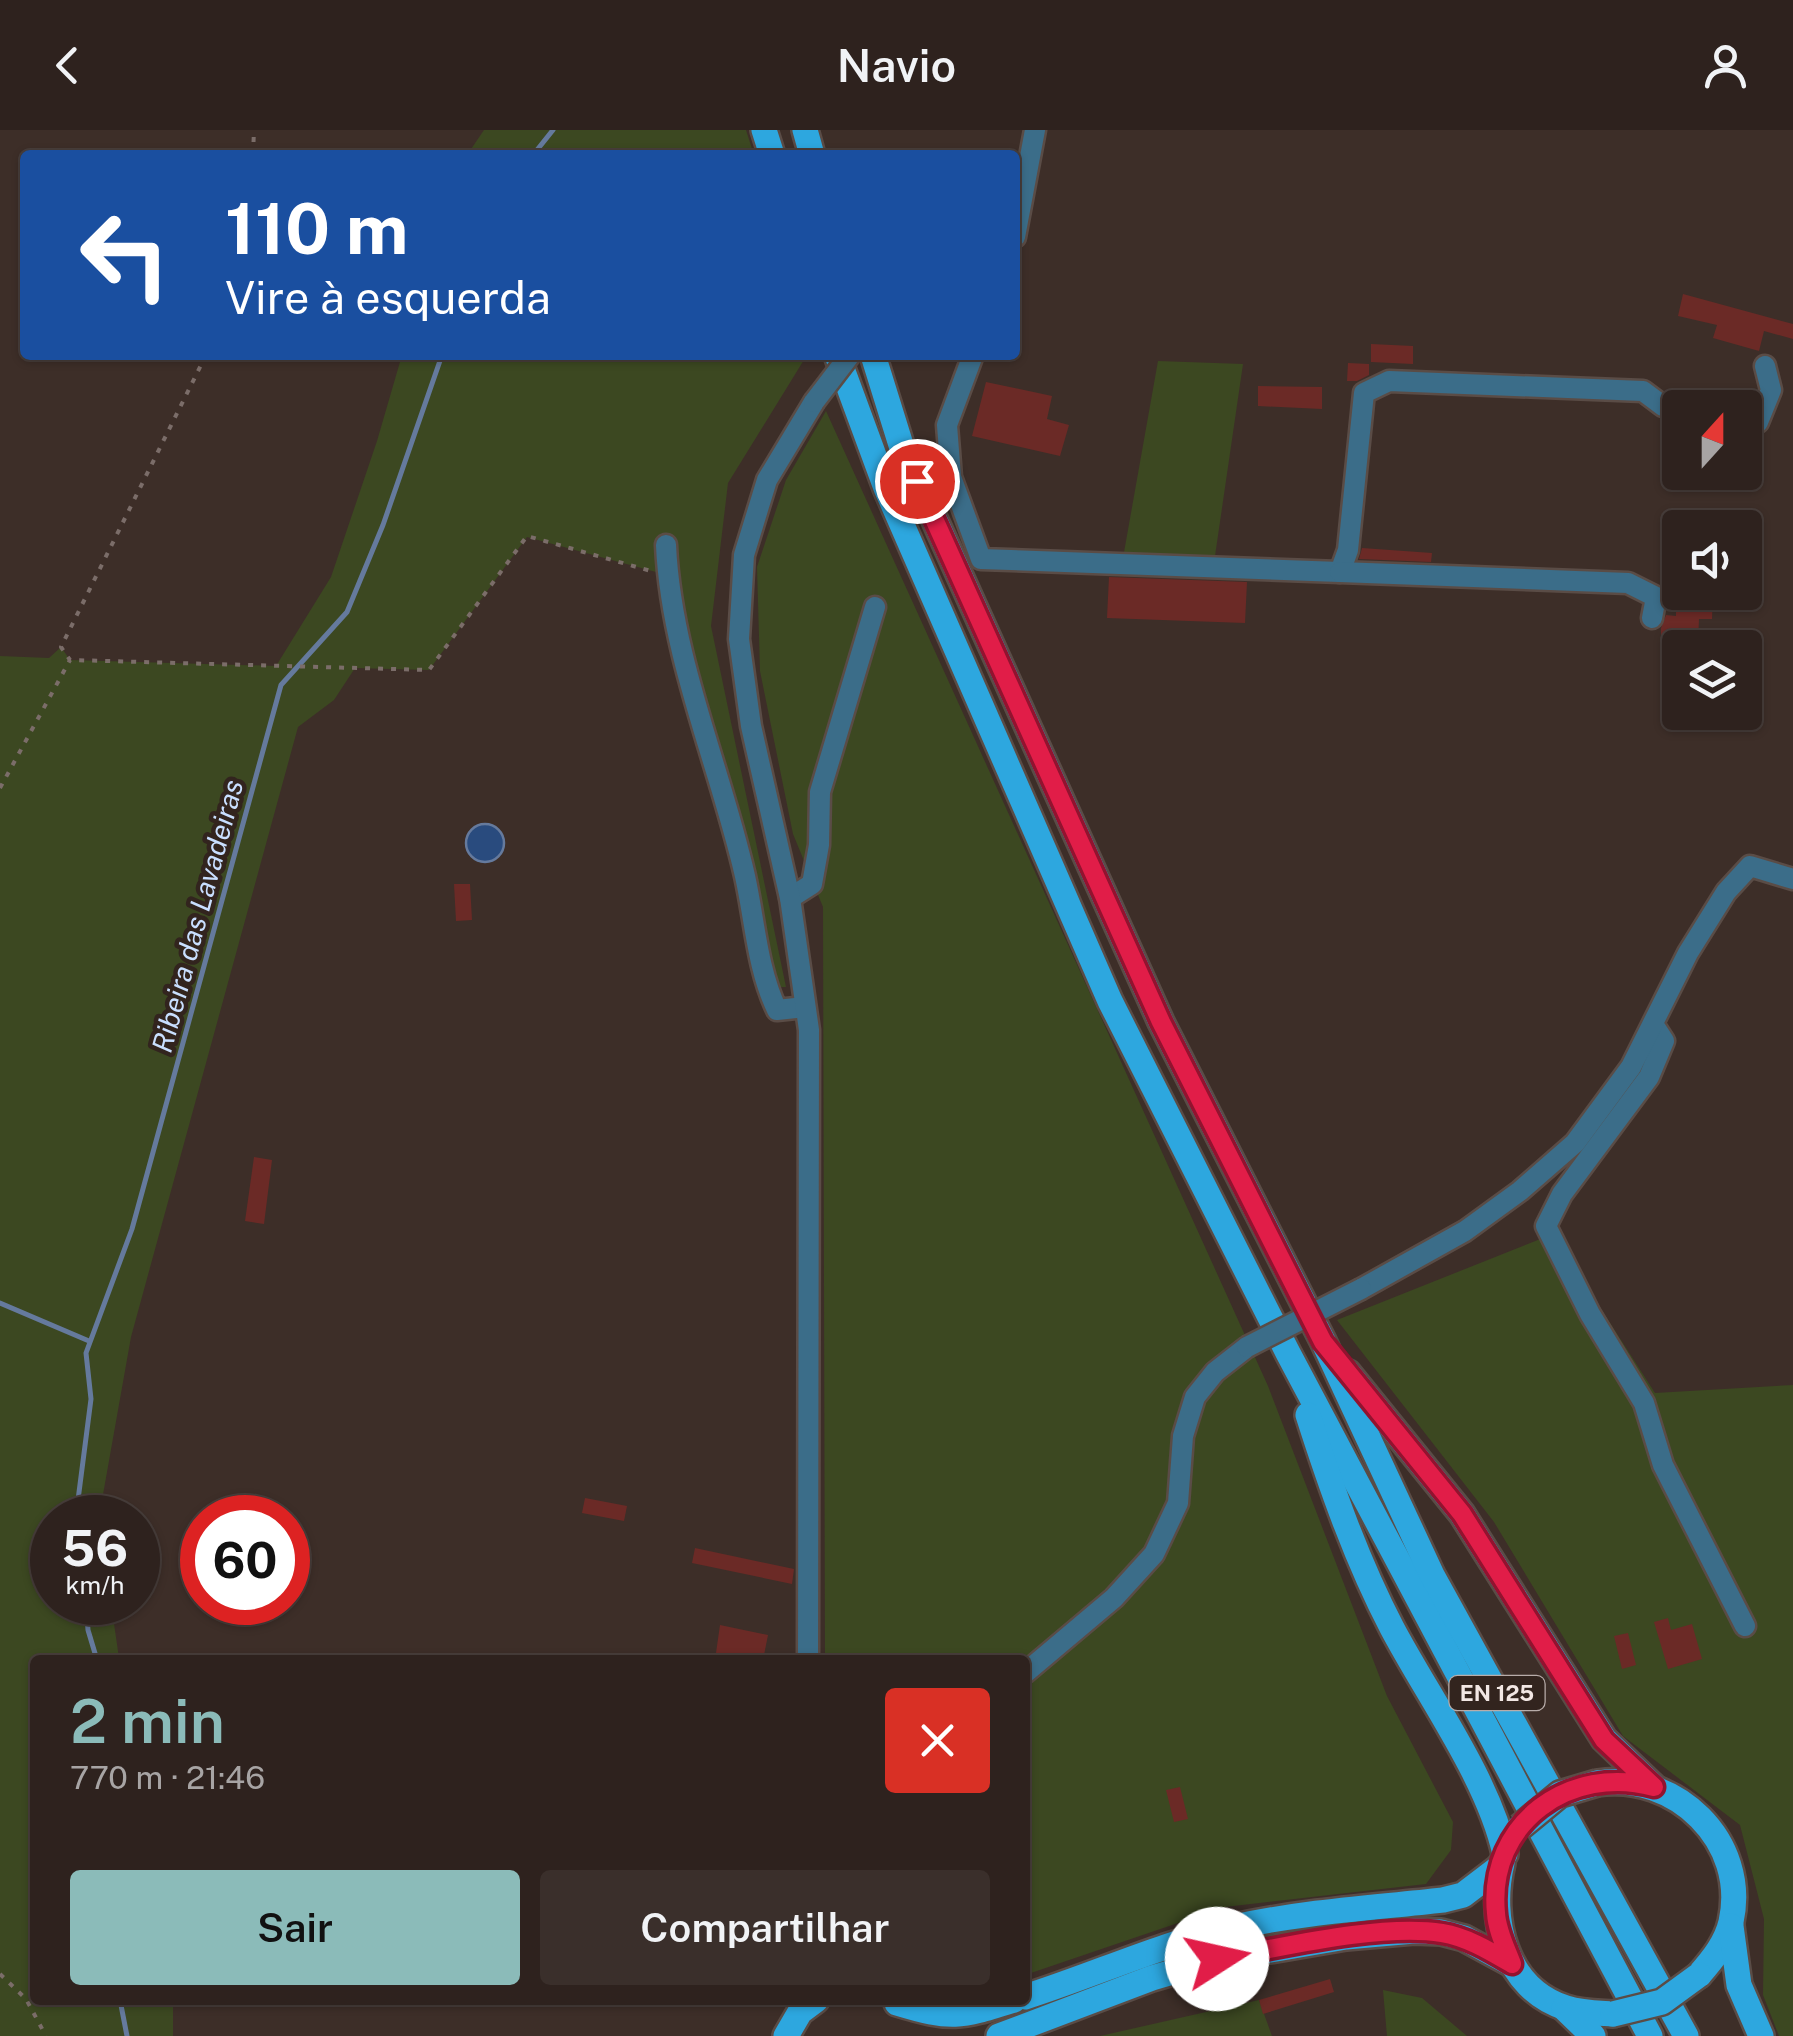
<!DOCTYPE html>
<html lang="pt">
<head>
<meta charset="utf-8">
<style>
	:root { --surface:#2e221e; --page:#3a2f2b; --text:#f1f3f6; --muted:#a7a4a4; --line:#493f3c; --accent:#8bbbb9 }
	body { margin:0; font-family:"Public Sans",sans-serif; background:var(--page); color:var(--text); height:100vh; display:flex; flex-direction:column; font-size:38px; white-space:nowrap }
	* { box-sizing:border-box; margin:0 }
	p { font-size:32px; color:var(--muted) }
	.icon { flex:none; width:55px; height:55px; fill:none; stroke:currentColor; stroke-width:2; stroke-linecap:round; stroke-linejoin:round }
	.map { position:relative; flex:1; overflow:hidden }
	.drawer { position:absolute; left:30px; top:1525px; width:1000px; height:350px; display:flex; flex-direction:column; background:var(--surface); border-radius:10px; box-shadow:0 2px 8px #0004,0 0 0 2px var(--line) }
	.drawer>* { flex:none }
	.top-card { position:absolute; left:20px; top:20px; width:1000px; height:210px; border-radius:10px; box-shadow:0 2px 8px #0004,0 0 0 2px var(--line); background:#1a4fa0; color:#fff; overflow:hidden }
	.needle { width:65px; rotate:21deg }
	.buttons { position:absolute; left:1662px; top:260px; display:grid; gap:20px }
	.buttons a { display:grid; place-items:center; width:100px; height:100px; border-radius:10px; background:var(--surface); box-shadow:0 2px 8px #0004,0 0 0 2px var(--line); font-size:50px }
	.speed { position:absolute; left:30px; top:1365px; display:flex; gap:20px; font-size:50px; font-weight:700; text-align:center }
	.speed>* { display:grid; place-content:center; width:130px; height:130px; border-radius:50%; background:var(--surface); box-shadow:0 2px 8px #0004,0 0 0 2px var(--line); line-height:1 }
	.speed small { font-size:25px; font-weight:400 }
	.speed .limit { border:15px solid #d22; background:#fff; color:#111 }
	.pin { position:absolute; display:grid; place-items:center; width:85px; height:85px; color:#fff; margin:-42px; border:5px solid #fff; border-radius:50%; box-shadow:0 2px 10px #0007 }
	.me { position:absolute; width:110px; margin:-55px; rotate:80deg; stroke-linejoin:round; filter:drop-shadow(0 0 8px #0008) }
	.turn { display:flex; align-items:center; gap:35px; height:210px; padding:0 40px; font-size:45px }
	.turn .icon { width:130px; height:130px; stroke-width:2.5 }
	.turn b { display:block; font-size:70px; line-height:85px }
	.round { display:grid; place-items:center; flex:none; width:105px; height:105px; border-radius:10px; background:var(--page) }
	.headline { display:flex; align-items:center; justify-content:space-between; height:170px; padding:0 40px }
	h1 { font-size:60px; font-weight:600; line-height:75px; color:var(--accent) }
	.action { display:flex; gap:20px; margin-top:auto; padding:20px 40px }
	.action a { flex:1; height:115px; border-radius:10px; background:var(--accent); color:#111; font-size:40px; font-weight:600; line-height:115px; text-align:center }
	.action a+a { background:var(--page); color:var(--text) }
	header { display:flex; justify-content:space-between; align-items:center; height:130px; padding:0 40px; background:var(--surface); font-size:45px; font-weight:600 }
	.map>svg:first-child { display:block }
	.green { fill:#3c4821 }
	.water { fill:#294b7e; stroke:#657a9d; stroke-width:2.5 }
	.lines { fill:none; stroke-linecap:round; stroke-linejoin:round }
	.stream { stroke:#657a9d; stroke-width:5 }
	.building { fill:#6b2a26 }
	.minor-casing { stroke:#5a4c46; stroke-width:25 }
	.major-casing { stroke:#5a4c46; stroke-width:30 }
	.path { stroke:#7b6d69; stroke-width:4; stroke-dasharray:5 8; stroke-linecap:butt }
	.minor { stroke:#3b6d89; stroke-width:20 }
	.major { stroke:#2da7df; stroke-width:25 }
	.minor-bridge-casing { stroke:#5a4c46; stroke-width:25; stroke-linecap:butt }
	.major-bridge-casing { stroke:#5a4c46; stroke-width:30; stroke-linecap:butt }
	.minor-bridge { stroke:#3b6d89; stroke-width:20 }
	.major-bridge { stroke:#2da7df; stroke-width:25 }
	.route-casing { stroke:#92132f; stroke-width:25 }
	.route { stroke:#e11d48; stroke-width:18 }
	.labels { text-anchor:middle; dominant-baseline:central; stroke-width:9; stroke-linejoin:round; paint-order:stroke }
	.shield { fill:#32241e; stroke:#b8aca9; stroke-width:2.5 }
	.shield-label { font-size:22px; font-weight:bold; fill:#f2e7e4 }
	.water-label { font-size:28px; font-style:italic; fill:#c9dfff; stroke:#32241e }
</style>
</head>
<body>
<header><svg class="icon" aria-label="back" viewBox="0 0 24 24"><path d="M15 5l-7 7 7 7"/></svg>Navio<svg class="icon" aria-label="person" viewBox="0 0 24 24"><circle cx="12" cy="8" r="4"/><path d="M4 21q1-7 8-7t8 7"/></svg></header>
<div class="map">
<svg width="1793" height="1906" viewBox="0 0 1793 1906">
	<rect width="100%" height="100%" fill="#3d2e28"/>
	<!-- green -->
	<g class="green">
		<polygon points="484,0 746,0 754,25 467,25"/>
		<polygon points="402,225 807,225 728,353 711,496 786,857 766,857 667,445 527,407 429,540 355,538 334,570 298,597 131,1207 99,1387 52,1388 52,1472 111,1473 119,1528 172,1525 172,1530 35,1530 35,1870 173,1870 173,1906 0,1906 0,526 49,528 61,517 70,530 276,536 331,447 377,311"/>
		<polygon points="1158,231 1243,234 1215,426 1123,428"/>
		<polygon points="826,281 1268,1256 1387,1566 1453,1692 1451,1720 1426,1754 1225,1777 1025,1845 1025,1530 825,1530 823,777 793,704 760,541 757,437 786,350"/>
		<polygon points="1553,1104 1655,1263 1793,1255 1793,1906 1779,1906 1763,1865 1764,1789 1740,1695 1623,1606 1494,1392 1337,1190"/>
		<polygon points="1383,1860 1422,1868 1467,1906 1387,1906"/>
		<polygon points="1259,1870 1272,1906 1100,1906"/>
	</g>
	<!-- water -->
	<circle class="water" cx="485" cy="713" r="19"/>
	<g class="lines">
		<!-- stream -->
		<g class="stream">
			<polyline points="533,25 553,0"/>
			<polyline points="0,1173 89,1211"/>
			<polyline points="79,1388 78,1370 91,1269 86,1223 132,1099 281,555 347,482 383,395 442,225"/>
			<polyline points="86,1472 88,1500 97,1530"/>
			<polyline points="120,1870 127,1906"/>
		</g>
	</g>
	<!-- building -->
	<g class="building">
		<polygon points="1683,164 1793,194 1793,209 1764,201 1759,221 1713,208 1717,195 1678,186"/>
		<polygon points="1371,214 1413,216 1413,234 1371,232"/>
		<polygon points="1348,233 1369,234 1369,245 1357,251 1347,251"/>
		<polygon points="986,252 1052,266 1047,289 1069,295 1060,326 972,306"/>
		<polygon points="1258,256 1322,257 1322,279 1258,276"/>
		<polygon points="1362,418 1432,423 1431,432 1359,429"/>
		<polygon points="1109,447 1247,452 1245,493 1107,488"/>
		<polygon points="1676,462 1713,462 1712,489 1699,489 1698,513 1661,512 1661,498 1666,485 1676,486"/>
		<polygon points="454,754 470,754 472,790 456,791"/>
		<polygon points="254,1027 272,1030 264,1094 245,1091"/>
		<polygon points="585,1368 627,1376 624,1391 582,1383"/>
		<polygon points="695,1418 794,1439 792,1454 692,1433"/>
		<polygon points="1668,1488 1671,1500 1692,1494 1702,1529 1668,1539 1654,1492"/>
		<polygon points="720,1495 768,1505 763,1530 715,1530"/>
		<polygon points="1628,1503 1636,1535 1622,1539 1614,1506"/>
		<polygon points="1180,1657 1188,1689 1174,1692 1166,1660"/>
		<polygon points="1330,1849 1334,1862 1263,1884 1259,1870"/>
	</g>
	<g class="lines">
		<defs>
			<g id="minor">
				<polyline points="1015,107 1035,0"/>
				<polyline points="973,225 947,295 951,347 981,429 1340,442 1348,420 1364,263 1389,251 1643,261 1663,276 1680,281"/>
				<polyline points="1745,296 1758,292 1771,260 1765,236"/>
				<path d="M666,415c5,113 54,221 79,331 10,45 12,92 32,134l28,-3"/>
				<polyline points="1340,442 1628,453 1656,467 1652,488"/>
				<polyline points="790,768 812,754 819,715 820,662 875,477"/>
				<polyline points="1653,894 1664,911 1649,947 1562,1064 1546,1096 1590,1184 1644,1273 1663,1335 1745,1496"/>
				<polyline points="1361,1159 1465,1101 1520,1061 1575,1013 1631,937 1688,823 1726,762 1750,736 1793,749"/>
				<polyline points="808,1530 809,900 790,768 751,596 739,509 744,425 767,350 814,272"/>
				<polyline points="1025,1543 1114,1468 1154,1424 1178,1373 1183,1306 1195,1267 1215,1242 1247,1217"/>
			</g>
			<g id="major">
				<polyline points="764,0 772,25"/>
				<polyline points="805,0 812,25"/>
				<polyline points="837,225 886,358 1110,871 1288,1223 1650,1906"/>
				<polyline points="873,225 901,315 1161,892 1323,1211 1432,1445 1686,1906"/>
				<polyline points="1348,1243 1462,1384 1604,1609 1654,1657"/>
				<path d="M1308,1285c23,72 49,146 84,213 37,70 96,150 113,226"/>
				<path d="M1597,1653c78,-12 152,58 134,139 -5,21 -18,37 -32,53"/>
				<path d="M1502,1733c-13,56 2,125 64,145 15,5 31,5 47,6"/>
				<polyline points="1731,1796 1739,1855 1761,1906"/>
				<path d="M1025,1867c69,-22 134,-52 205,-69 70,-16 142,-20 213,-28l20,-5 38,-29"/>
				<path d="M897,1873c56,17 63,14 117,-3"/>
				<polyline points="1564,1878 1593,1906"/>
				<polyline points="786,1906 800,1882 816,1870"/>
				<polyline points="999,1906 1152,1848 1217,1829 1346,1807 1414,1801 1441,1802 1464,1808 1512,1834"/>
			</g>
		</defs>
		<!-- minor casing -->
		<use href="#minor" class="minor-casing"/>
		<!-- major casing -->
		<use href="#major" class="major-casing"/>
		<!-- path -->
		<g class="path">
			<polyline points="253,25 254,0"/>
			<polyline points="206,225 61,517 70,530 429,540 527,406 651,441"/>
			<polyline points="0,658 70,530"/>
			<polyline points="0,1844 26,1869 46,1906"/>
		</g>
		<!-- minor -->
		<use href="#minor" class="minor"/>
		<!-- major -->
		<use href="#major" class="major"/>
		<defs>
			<g id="minor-bridge">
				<polyline points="814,272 850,225"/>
				<polyline points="1247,1217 1361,1159"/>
			</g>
			<g id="major-bridge">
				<polyline points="1520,1697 1560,1664 1597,1653"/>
				<polyline points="1613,1884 1662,1872 1699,1845"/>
			</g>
		</defs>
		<!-- minor-bridge casing -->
		<use href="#minor-bridge" class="minor-bridge-casing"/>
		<!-- major-bridge casing -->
		<use href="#major-bridge" class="major-bridge-casing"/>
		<!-- minor-bridge -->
		<use href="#minor-bridge" class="minor-bridge"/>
		<!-- major-bridge -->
		<use href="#major-bridge" class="major-bridge"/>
	</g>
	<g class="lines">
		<defs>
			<path id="route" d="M917,351l244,541 162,320 139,172 142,226 50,47c-83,-23 -167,35 -158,126 1,18 10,35 16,51 -22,-13 -45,-27 -70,-31 -61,-10 -163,15 -225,26"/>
		</defs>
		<!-- route casing -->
		<use href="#route" class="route-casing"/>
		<!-- route -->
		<use href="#route" class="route"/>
	</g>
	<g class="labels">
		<!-- shield labels -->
		<rect class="shield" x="1449.5" y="1546" width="95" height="34" rx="8"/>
		<g class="shield-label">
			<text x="1497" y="1563">EN 125</text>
		</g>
		<!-- water labels -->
		<g class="water-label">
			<text transform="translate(197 786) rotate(-75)">Ribeira das Lavadeiras</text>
		</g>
	</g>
</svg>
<div class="buttons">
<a><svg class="needle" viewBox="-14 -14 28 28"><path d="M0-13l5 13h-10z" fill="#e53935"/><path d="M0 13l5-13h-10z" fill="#a7a4a4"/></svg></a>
<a><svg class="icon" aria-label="sound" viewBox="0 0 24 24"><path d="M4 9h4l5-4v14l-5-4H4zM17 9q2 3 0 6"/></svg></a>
<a><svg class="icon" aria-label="layers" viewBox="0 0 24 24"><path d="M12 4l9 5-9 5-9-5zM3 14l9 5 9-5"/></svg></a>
</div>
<div class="speed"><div>56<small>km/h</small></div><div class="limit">60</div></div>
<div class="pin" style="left:917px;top:351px;background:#d93025"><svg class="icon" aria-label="arrive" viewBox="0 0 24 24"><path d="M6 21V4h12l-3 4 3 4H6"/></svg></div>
<svg class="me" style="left:1217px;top:1829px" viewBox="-20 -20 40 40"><circle r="19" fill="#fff"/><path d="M0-13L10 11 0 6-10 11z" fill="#e11d48"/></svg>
<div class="top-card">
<div class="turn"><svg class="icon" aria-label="left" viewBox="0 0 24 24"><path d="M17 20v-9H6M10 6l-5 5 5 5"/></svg><div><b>110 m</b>Vire à esquerda</div></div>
</div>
<section class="drawer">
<div class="headline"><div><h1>2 min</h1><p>770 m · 21:46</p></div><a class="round" style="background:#d93025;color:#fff"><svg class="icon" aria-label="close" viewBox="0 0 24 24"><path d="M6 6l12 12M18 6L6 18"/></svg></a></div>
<div class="action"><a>Sair</a><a>Compartilhar</a></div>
</section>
</div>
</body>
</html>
